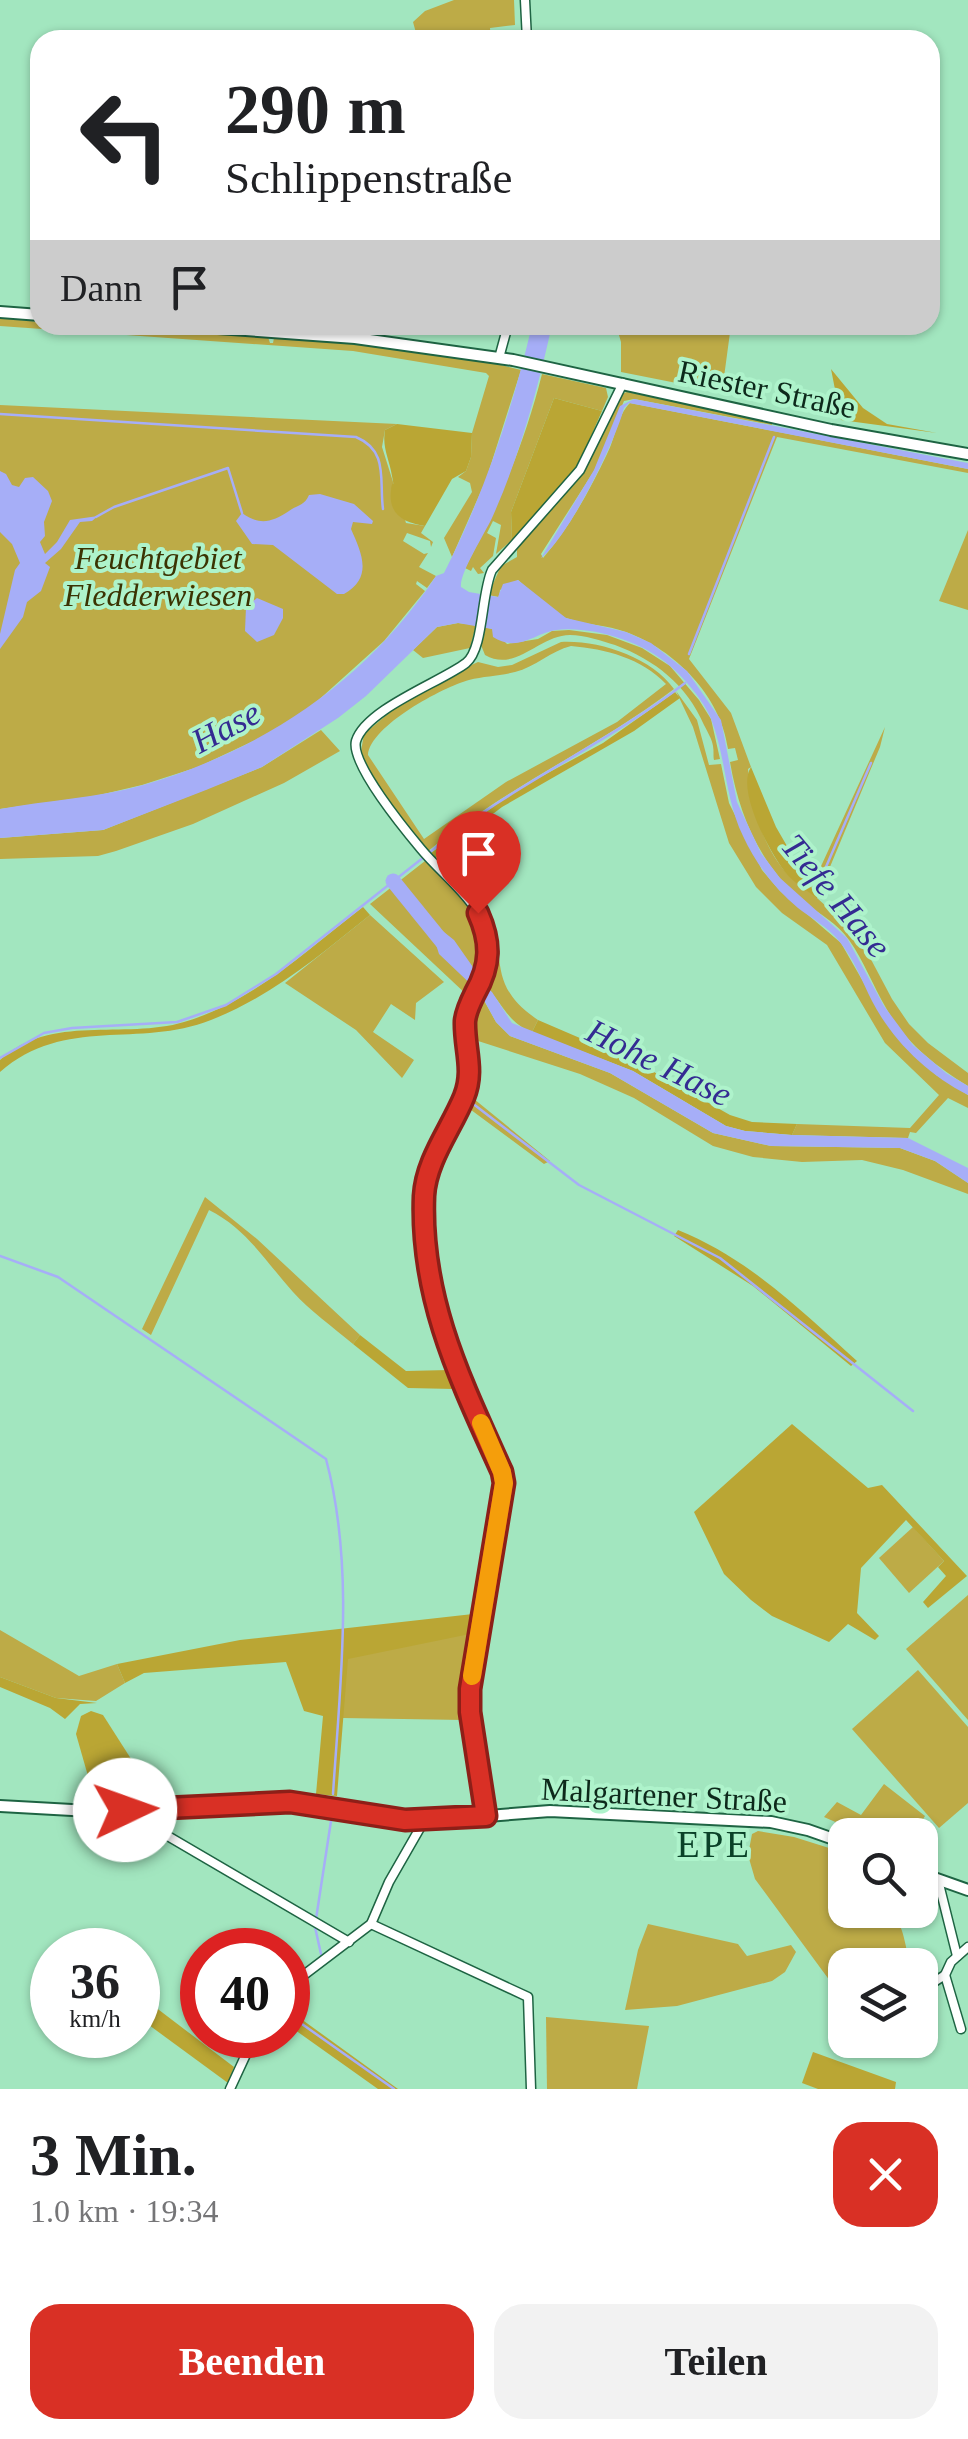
<!DOCTYPE html>
<html lang="de">
<head>
<meta charset="utf-8">
<style>
	:root { --surface:#fff; --page:#f2f2f2; --text:#202124; --muted:#757577; --accent:#d93025 }
	body { margin:0; font-family:"Times New Roman",serif; background:var(--page); color:var(--text); height:100vh; display:flex; flex-direction:column; font-size:38px; white-space:nowrap }
	* { box-sizing:border-box; margin:0 }
	p { font-size:32px; color:var(--muted) }
	.icon { flex:none; width:55px; height:55px; fill:none; stroke:currentColor; stroke-width:2; stroke-linecap:round; stroke-linejoin:round }
	.map { position:relative; height:2089px; overflow:hidden }
	.details { display:flex; flex-direction:column; background:var(--surface); flex:1 }
	.details>* { flex:none }
	.guide { position:absolute; left:30px; top:30px; width:910px; height:305px; border-radius:30px; box-shadow:0 2px 8px #0004; background:#fff; color:var(--text); overflow:hidden }
	.controls { position:absolute; left:828px; top:1818px; display:grid; gap:20px }
	.controls a { display:grid; place-items:center; width:110px; height:110px; border-radius:20px; background:var(--surface); box-shadow:0 2px 8px #0004; font-size:50px }
	.speed { position:absolute; left:30px; top:1928px; display:flex; gap:20px; font-size:50px; font-weight:700; text-align:center }
	.speed>* { display:grid; place-content:center; width:130px; height:130px; border-radius:50%; background:var(--surface); box-shadow:0 2px 8px #0004; line-height:1 }
	.speed small { font-size:25px; font-weight:400 }
	.speed .limit { border:15px solid #d22; background:#fff; color:#111 }
	.pin { position:absolute; display:grid; place-items:center; width:85px; height:85px; color:#fff; margin:-102px -42px; border-radius:50% 50% 50% 0; rotate:-45deg; box-shadow:0 0 10px #0007 }
	.pin .icon { rotate:45deg }
	.me { position:absolute; width:110px; margin:-55px; rotate:87deg; stroke-linejoin:round; filter:drop-shadow(0 0 8px #0008) }
	.turn { display:flex; align-items:center; gap:35px; height:210px; padding:0 30px; font-size:45px }
	.turn .icon { width:130px; height:130px; stroke-width:2.5 }
	.turn b { display:block; font-size:70px; line-height:85px }
	.then { display:flex; align-items:center; height:95px; padding:0 30px; background:#0003; gap:20px; font-size:38px }
	.round { display:grid; place-items:center; flex:none; width:105px; height:105px; border-radius:30px; background:var(--page) }
	.summary { display:flex; align-items:center; justify-content:space-between; height:170px; padding:0 30px }
	h1 { font-size:60px; font-weight:800; line-height:75px }
	.action { display:flex; gap:20px; margin-top:auto; padding:20px 30px }
	.action a { flex:1; height:115px; border-radius:30px; background:var(--accent); color:#fff; font-size:40px; font-weight:800; line-height:115px; text-align:center }
	.action a+a { background:var(--page); color:var(--text) }
	.map>svg:first-child { display:block }
	.green { fill:#bdab47; fill-rule:evenodd }
	.forest { fill:#baa634 }
	.water { fill:#a6aef7 }
	.lines { fill:none; stroke-linecap:round; stroke-linejoin:round }
	.stream { stroke:#a6aef7; stroke-width:2.5 }
	.river { stroke:#a6aef7; stroke-width:15 }
	.minor-casing { stroke:#1e6443; stroke-width:11 }
	.tertiary-casing { stroke:#1e6443; stroke-width:14 }
	.minor { stroke:#fff; stroke-width:8 }
	.tertiary { stroke:#fff; stroke-width:10 }
	.route-casing { stroke:#8d1f18; stroke-width:25 }
	.route { stroke:#d93025; stroke-width:18 }
	.slow { stroke:#f59e0b; stroke-width:18 }
	.labels { text-anchor:middle; dominant-baseline:central; stroke-width:8; stroke-linejoin:round; paint-order:stroke }
	.street-label { font-size:32px; fill:#0d291b; stroke:#aef3cb }
	.park-label { font-size:32px; font-style:italic; fill:#3b3302; stroke:#aef3cb }
	.water-label { font-size:35px; font-style:italic; fill:#342b92; stroke:#aef3cb }
	.quarter-label { font-size:38px; letter-spacing:2.5px; fill:#0a4128; stroke:#aef3cb }
</style>
</head>
<body>
<div class="map">
<svg width="968" height="2089" viewBox="0 0 968 2089">
	<rect width="100%" height="100%" fill="#a2e6bf"/>
	<!-- green -->
	<g class="green">
		<polygon points="454,0 514,0 515,25 490,28 491,40 418,40 413,22 425,11"/>
		<polygon points="0,318 40,322 40,325 268,337 270,343 273,343 274,338 402,348 407,352 410,349 473,358 521,370 486,480 452,557 444,538 472,492 470,483 458,477 466,471 471,457 472,433 489,376 486,373 353,351 0,326"/>
		<polygon points="616,325 731,325 722,392 621,372 621,342"/>
		<path d="M542,374l64,14 2,9 -6,14 -48,-13 -43,114 1,28 -16,14 5,-29 -8,-4 -6,12 9,5 -3,18 -13,12 4,5 -6,1 -5,-7 -2,4 -6,-3c33,-62 60,-126 77,-194z"/>
		<path d="M627,392l145,29v4l-138,-26 -10,2 -30,70 -53,83 2,4c26,-30 47,-68 64,-104 8,-15 11,-40 23,-51l338,66v4l-191,-36 -88,222 42,54 20,54 -3,2c4,35 12,71 35,100 8,10 22,18 32,26l-4,-7 74,-161 -5,20 -63,151 41,37 34,64 17,25 19,19 40,30v13c-33,-20 -63,-44 -82,-78 -13,-22 -22,-47 -37,-68 -12,-17 -30,-26 -46,-39 -43,-36 -64,-86 -73,-139l8,-2 -3,-12 -7,1c-7,-53 -53,-99 -102,-117 -19,-7 -41,-7 -60,-14 -17,-7 -34,-26 -48,-38l-18,10 -1,7 -11,-2 13,-29 16,-9v-10l65,-73 39,-80z"/>
		<polygon points="0,405 397,424 385,430 382,447 406,523 425,526 421,533 433,542 431,547 430,541 407,533 403,541 424,554 428,553 419,567 436,576 427,588 417,581 416,584 425,591 384,641 313,705 281,728 198,767 142,785 95,796 0,809"/>
		<polygon points="968,530 968,610 939,601"/>
		<polygon points="458,623 476,625 470,648 423,658 413,650 437,627"/>
		<path d="M482,627l11,2 14,15 31,-5 14,-8 17,-1 38,5 35,13 28,18 29,34 12,19 9,40 -6,1c-1,-4 0,-9 -1,-14 -1,-7 -6,-15 -9,-21 -17,-40 -49,-65 -89,-80 -13,-4 -31,-10 -45,-10 -31,0 -54,38 -85,20l-6,-15z"/>
		<path d="M561,642c38,-2 90,15 113,47 -79,60 -170,99 -247,163l-62,-84 -5,-11 4,-23 51,-43 63,-29 20,5 14,-2zM571,646c35,3 70,12 95,38l-49,38 -111,60 -82,57 -56,-84c2,-29 75,-68 101,-75 15,-4 31,-4 46,-8 20,-5 36,-21 56,-26z"/>
		<polygon points="676,691 697,720 709,765 721,764 729,803 762,870 780,891 841,943 889,1027 936,1075 968,1095 968,1108 948,1098 916,1133 910,1132 908,1138 792,1135 797,1124 910,1128 939,1095 885,1043 827,945 782,913 756,887 729,843 693,727"/>
		<polygon points="321,730 340,751 284,783 193,824 116,851 98,856 0,859 0,838 103,830 262,767"/>
		<path d="M431,853c17,18 41,36 54,58 26,45 -2,72 53,109l-6,12c-25,-9 -30,-31 -48,-47 32,-55 -33,-91 -53,-132z"/>
		<path d="M425,861c46,48 77,66 42,134l-97,-91z"/>
		<polygon points="370,915 444,982 416,1003 415,1020 391,1004 373,1032 414,1060 402,1078 356,1030 285,983"/>
		<polygon points="480,993 496,1022 510,1036 610,1073 713,1133 771,1146 900,1148 935,1161 968,1183 968,1194 903,1170 862,1160 802,1162 753,1157 713,1146 634,1098 580,1074 475,1040 477,1088 474,1099 550,1161 544,1164 463,1104 474,1072 469,1018"/>
		<path d="M205,1197l52,42 103,96 -7,9c-20,-17 -43,-33 -60,-52 -27,-30 -46,-63 -84,-82l-58,125 -9,-6z"/>
		<polygon points="913,1527 944,1561 909,1593 879,1558"/>
		<polygon points="968,1595 968,1720 906,1649"/>
		<polygon points="0,1630 79,1676 117,1664 125,1683 96,1701 56,1698 0,1677"/>
		<polygon points="474,1632 463,1695 464,1720 342,1718 347,1658"/>
		<polygon points="918,1670 968,1727 968,1803 939,1828 852,1729"/>
		<polygon points="884,1784 925,1816 913,1835 865,1835 824,1817 837,1802 861,1815"/>
		<path d="M758,1831l36,6 51,16v19l-8,20 8,3v15c56,0 54,2 65,55h-65v27l-15,-11 -75,-102 -7,-24 4,-21z"/>
		<polygon points="648,1924 738,1944 747,1956 791,1945 796,1952 785,1972 772,1981 677,2006 625,2010 638,1950"/>
		<polygon points="546,2017 649,2026 637,2089 547,2089"/>
	</g>
	<!-- forest -->
	<g class="forest">
		<polygon points="831,369 863,408 887,424 937,433 841,420"/>
		<polygon points="554,398 602,411 577,468 512,540 511,512"/>
		<path d="M397,424l75,9 -1,24 -5,14 -14,8 -27,47c-20,-3 -37,-11 -34,-35 1,-14 4,0 1,-15 -3,-18 -10,-28 -7,-46z"/>
		<polygon points="675,692 680,698 634,731 502,807 435,858 431,853 513,792 603,743"/>
		<path d="M751,767l25,60 41,71c-11,-8 -23,-15 -32,-26 -16,-21 -49,-82 -34,-105z"/>
		<path d="M363,907l7,8c-50,40 -98,81 -159,105 -73,29 -145,-5 -211,52v-12c51,-47 124,-20 184,-38 71,-21 121,-71 179,-115z"/>
		<polygon points="538,1020 638,1063 730,1115 752,1122 797,1124 792,1135 745,1131 726,1126 633,1071 532,1032"/>
		<polygon points="463,1104 470,1108 438,1178 433,1219 437,1285 447,1323 513,1481 489,1626 465,1635 348,1659 337,1796 316,1794 323,1716 304,1711 286,1662 144,1673 125,1683 117,1664 240,1640 473,1614 494,1481 454,1389 408,1388 353,1344 360,1335 406,1371 449,1370 429,1316 419,1261 413,1194 415,1179 449,1108"/>
		<path d="M678,1230c70,28 124,81 179,131l-6,5 -98,-80 -79,-50z"/>
		<polygon points="792,1424 868,1488 882,1485 967,1576 928,1608 923,1602 946,1576 938,1567 944,1561 906,1520 861,1568 857,1613 879,1636 875,1640 848,1624 829,1642 772,1616 751,1600 724,1574 694,1512"/>
		<polygon points="0,1677 56,1698 97,1703 80,1704 65,1719 50,1708 0,1687"/>
		<polygon points="91,1711 103,1715 156,1798 94,1797 76,1734 81,1716"/>
		<polygon points="138,1994 234,2067 228,2083 138,2017"/>
		<polygon points="288,1999 299,2007 297,2016 398,2089 378,2089 288,2025"/>
		<polygon points="813,2052 896,2082 895,2089 818,2089 802,2083"/>
	</g>
	<!-- water -->
	<g class="water">
		<path d="M532,325h20c-15,67 -32,130 -60,193 -7,15 -33,56 -31,69l8,5 29,5 5,-13 15,-4 48,38 60,14 25,11 36,28 34,49 16,82 24,51 19,25 67,60 37,68 29,39 33,28 22,13v9c-40,-20 -76,-55 -96,-94 -10,-20 -18,-42 -33,-60 -11,-14 -27,-22 -41,-33 -24,-20 -42,-44 -55,-72 -18,-37 -17,-79 -32,-117 -7,-18 -27,-41 -41,-53 -28,-25 -78,-40 -114,-36 -21,3 -38,23 -63,7l-1,-8 -34,-6 -21,4 -71,69 -28,22 -76,49 -56,23 -103,40 -103,8v-29c48,-9 97,-11 143,-24 121,-35 223,-104 293,-209l8,-3c40,-79 68,-162 88,-248z"/>
		<path d="M634,399l334,64v6l-339,-66 -5,5c-9,35 -56,130 -83,150l53,-88 26,-64z"/>
		<polygon points="0,471 6,474 12,485 19,487 25,478 33,477 48,491 52,501 44,522 45,536 40,542 45,554 57,542 70,520 98,516 92,521 80,522 61,549 45,563 50,567 41,591 27,602 23,617 0,649 0,634 15,570 20,563 12,544 0,532"/>
		<path d="M320,494l34,10 19,17 -1,3 -19,-2 -2,7c10,23 23,48 -7,65h-7l-64,-49 -21,-1 -16,-23 6,-8c18,13 30,9 47,-2 10,-7 15,-5 20,-16z"/>
		<polygon points="257,598 283,609 283,618 274,635 257,642 245,631 246,607"/>
		<polygon points="439,928 454,940 475,970 478,980 492,992 512,1023 633,1071 726,1126 745,1131 792,1135 908,1138 968,1168 968,1183 935,1161 900,1148 771,1146 713,1133 610,1073 510,1036 496,1022 480,993 439,954 432,932"/>
	</g>
	<g class="lines">
		<!-- stream -->
		<g class="stream">
			<path d="M0,414l356,23c33,14 23,43 27,72"/>
			<polyline points="96,517 114,507 228,468 242,513"/>
			<polyline points="689,654 774,437"/>
			<path d="M430,852c79,-66 174,-106 255,-169"/>
			<polyline points="816,890 871,763"/>
			<polyline points="0,1058 44,1033 72,1028 177,1022 226,1005 276,974 424,857"/>
			<polyline points="472,1103 579,1185 720,1258 913,1411"/>
			<path d="M0,1256l58,21 268,182c29,108 14,225 7,335"/>
			<polyline points="316,1919 331,1821"/>
			<polyline points="315,1927 321,1954"/>
			<polyline points="297,1998 288,2011 292,2017 394,2089"/>
		</g>
		<!-- river -->
		<polyline class="river" points="393,881 444,944"/>
		<defs>
			<g id="minor">
				<polyline points="525,0 527,40"/>
				<polyline points="499,358 508,325"/>
				<polyline points="125,1811 349,1942"/>
				<path d="M486,1816l-16,-104 1,-23 33,-206 -2,-11c-39,-88 -94,-188 -76,-289 6,-35 32,-63 42,-97 6,-23 -5,-45 -2,-68 3,-29 27,-46 22,-78 -7,-39 -43,-62 -67,-91 -15,-18 -71,-86 -65,-108 10,-32 85,-59 110,-78 18,-14 15,-70 26,-93l88,-100 43,-87"/>
				<polyline points="938,1880 957,1956"/>
				<polyline points="371,1924 528,1997 531,2089"/>
				<polyline points="945,1975 961,2029"/>
				<polyline points="288,1987 371,1924 389,1882 424,1821"/>
				<polyline points="920,1991 945,1975 951,1962 968,1947"/>
				<polyline points="230,2089 255,2035"/>
			</g>
			<g id="tertiary">
				<polyline points="0,312 40,315"/>
				<polyline points="175,325 355,338 513,360 831,430 968,454"/>
				<polyline points="0,1806 90,1811 289,1802 424,1821 550,1811 771,1822 808,1830 845,1843"/>
				<polyline points="920,1873 968,1890"/>
			</g>
		</defs>
		<!-- minor casing -->
		<use href="#minor" class="minor-casing"/>
		<!-- tertiary casing -->
		<use href="#tertiary" class="tertiary-casing"/>
		<!-- minor -->
		<use href="#minor" class="minor"/>
		<!-- tertiary -->
		<use href="#tertiary" class="tertiary"/>
	</g>
	<g class="lines">
		<defs>
			<path id="route" d="M125,1810l165,-8 115,18 81,-4 -16,-104v-23l34,-206 -2,-11c-41,-91 -82,-173 -78,-276 2,-36 27,-67 40,-99 11,-27 0,-49 1,-76 1,-10 6,-20 10,-28 16,-28 16,-51 3,-80"/>
		</defs>
		<!-- route casing -->
		<use href="#route" class="route-casing"/>
		<!-- route -->
		<use href="#route" class="route"/>
		<!-- slow -->
		<polyline class="slow" points="472,1676 504,1483 502,1472 481,1423"/>
	</g>
	<g class="labels">
		<!-- street labels -->
		<g class="street-label">
			<text transform="translate(767 389) rotate(12)">Riester Straße</text>
			<text transform="translate(664 1795) rotate(3)">Malgartener Straße</text>
		</g>
		<!-- park labels -->
		<g class="park-label">
			<text x="158" y="558">Feuchtgebiet<tspan x="158" dy="37">Fledderwiesen</tspan></text>
		</g>
		<!-- water labels -->
		<g class="water-label">
			<text transform="translate(226 727) rotate(-28)">Hase</text>
			<text transform="translate(836 896) rotate(50)">Tiefe Hase</text>
			<text transform="translate(659 1063) rotate(26)">Hohe Hase</text>
		</g>
		<!-- quarter labels -->
		<g class="quarter-label">
			<text x="714" y="1844">EPE</text>
		</g>
	</g>
</svg>
<div class="controls">
<a><svg class="icon" aria-label="search" viewBox="0 0 24 24"><circle cx="10" cy="10" r="6"/><path d="M15 15l6 6"/></svg></a>
<a><svg class="icon" aria-label="layers" viewBox="0 0 24 24"><path d="M12 4l9 5-9 5-9-5zM3 14l9 5 9-5"/></svg></a>
</div>
<div class="speed"><div>36<small>km/h</small></div><div class="limit">40</div></div>
<div class="pin" style="left:478px;top:913px;background:#d93025"><svg class="icon" aria-label="arrive" viewBox="0 0 24 24"><path d="M6 21V4h12l-3 4 3 4H6"/></svg></div>
<svg class="me" style="left:125px;top:1810px" viewBox="-20 -20 40 40"><circle r="19" fill="#fff"/><path d="M0-13L10 11 0 6-10 11z" fill="#d93025"/></svg>
<div class="guide">
<div class="turn"><svg class="icon" aria-label="left" viewBox="0 0 24 24"><path d="M17 20v-9H6M10 6l-5 5 5 5"/></svg><div><b>290 m</b>Schlippenstraße</div></div>
<div class="then">Dann<svg class="icon" aria-label="arrive" viewBox="0 0 24 24"><path d="M6 21V4h12l-3 4 3 4H6"/></svg></div>
</div>
</div>
<section class="details">
<div class="summary"><div><h1>3 Min.</h1><p>1.0 km · 19:34</p></div><a class="round" style="background:#d93025;color:#fff"><svg class="icon" aria-label="close" viewBox="0 0 24 24"><path d="M6 6l12 12M18 6L6 18"/></svg></a></div>
<div class="action"><a>Beenden</a><a>Teilen</a></div>
</section>
</body>
</html>
